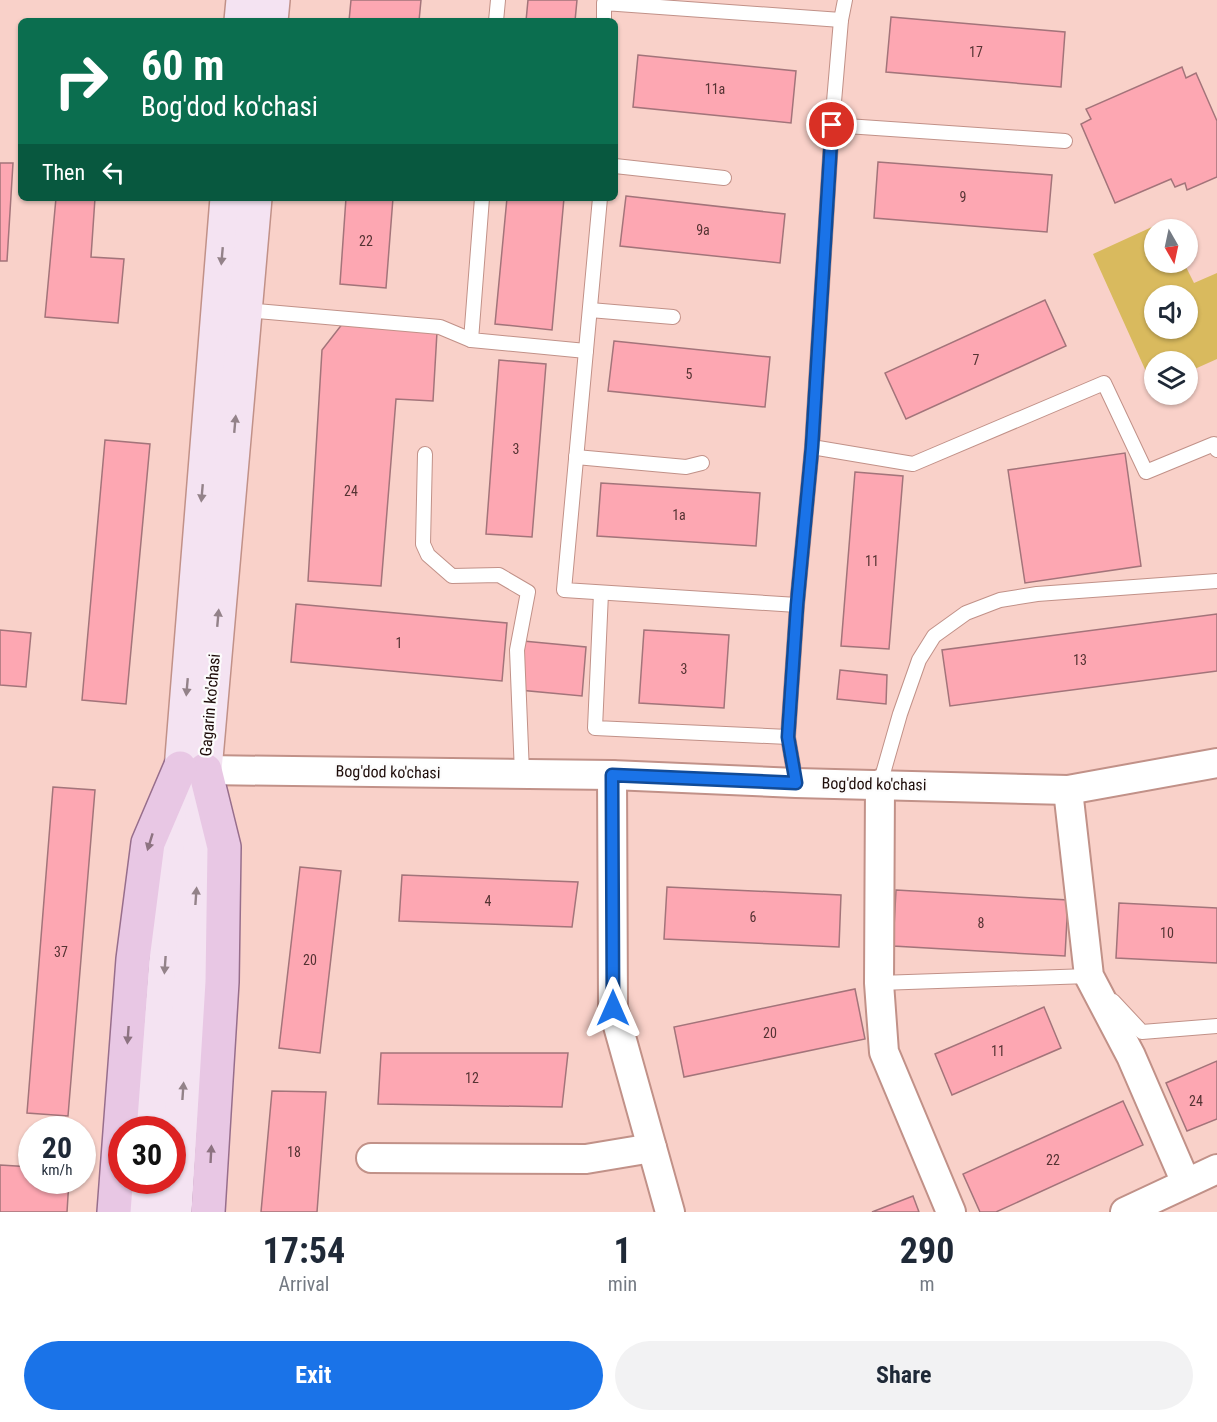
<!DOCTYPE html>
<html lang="en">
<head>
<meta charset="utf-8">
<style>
	:root { --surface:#fff; --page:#f2f2f3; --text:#1f2937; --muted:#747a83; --accent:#1a73e8 }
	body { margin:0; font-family:"Roboto Condensed",sans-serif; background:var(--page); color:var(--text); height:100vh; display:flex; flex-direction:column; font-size:22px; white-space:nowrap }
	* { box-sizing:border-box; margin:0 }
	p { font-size:20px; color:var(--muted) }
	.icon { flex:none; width:33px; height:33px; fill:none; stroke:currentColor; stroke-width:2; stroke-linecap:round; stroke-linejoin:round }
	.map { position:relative; height:1212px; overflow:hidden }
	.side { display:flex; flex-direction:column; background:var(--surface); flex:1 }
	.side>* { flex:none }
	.hud { position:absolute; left:18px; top:18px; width:600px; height:183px; border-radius:9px; box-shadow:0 2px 4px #0004; background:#0b6e4f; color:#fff; overflow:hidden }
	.needle { width:39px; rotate:171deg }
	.controls { position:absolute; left:1144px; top:219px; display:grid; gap:12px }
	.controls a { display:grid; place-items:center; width:54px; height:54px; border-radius:50%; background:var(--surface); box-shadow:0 2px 4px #0004; font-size:30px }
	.speed { position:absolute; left:18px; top:1116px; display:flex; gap:12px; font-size:30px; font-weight:700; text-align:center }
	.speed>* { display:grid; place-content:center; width:78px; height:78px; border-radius:50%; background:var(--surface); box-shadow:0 2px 4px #0004; line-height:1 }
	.speed small { font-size:15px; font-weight:400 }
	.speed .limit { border:9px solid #d22; background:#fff; color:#111 }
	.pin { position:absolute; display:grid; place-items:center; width:51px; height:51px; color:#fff; margin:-26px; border:3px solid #fff; border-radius:50%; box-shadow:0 2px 6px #0007 }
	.me { position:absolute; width:66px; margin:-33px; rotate:0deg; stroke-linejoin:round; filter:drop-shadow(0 0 4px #0008) }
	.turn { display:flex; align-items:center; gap:21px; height:126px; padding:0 24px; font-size:27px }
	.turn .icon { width:78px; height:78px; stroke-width:2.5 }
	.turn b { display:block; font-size:42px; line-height:51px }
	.then { display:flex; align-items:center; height:57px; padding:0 24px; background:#0003; gap:12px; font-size:22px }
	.eta { display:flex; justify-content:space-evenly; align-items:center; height:102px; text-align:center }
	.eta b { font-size:36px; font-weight:700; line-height:42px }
	.action { display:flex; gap:12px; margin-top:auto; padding:12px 24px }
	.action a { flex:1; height:69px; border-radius:36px; background:var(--accent); color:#fff; font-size:24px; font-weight:700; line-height:69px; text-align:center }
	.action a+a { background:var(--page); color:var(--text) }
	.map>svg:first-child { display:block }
	.green { fill:#d9ba5e; fill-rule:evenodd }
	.building { fill:#fda7b2; stroke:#a3747a; stroke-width:1.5 }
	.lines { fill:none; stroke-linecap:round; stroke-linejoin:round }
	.lane-casing { stroke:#c19188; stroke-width:16 }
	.street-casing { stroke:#c19188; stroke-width:32 }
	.secondary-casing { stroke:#c19188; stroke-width:36 }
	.primary-casing { stroke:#976e8c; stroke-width:36 }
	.lane { stroke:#fff; stroke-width:14 }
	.street { stroke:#fff; stroke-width:28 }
	.secondary { stroke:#f4e3f2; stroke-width:33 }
	.primary { stroke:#e8c7e4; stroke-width:33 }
	.oneway { fill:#938289 }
	.oneway2 { fill:#8d7381 }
	.route-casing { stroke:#114b97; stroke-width:15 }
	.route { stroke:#1a73e8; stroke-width:10 }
	.labels { text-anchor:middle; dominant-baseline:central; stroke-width:4.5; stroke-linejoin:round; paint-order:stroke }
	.number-label { font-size:14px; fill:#533 }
	.street-label { font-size:16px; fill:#1d0c09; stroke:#fcfcfc }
</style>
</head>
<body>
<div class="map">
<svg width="1217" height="1212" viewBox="0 0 1217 1212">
	<rect width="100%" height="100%" fill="#f9d1c9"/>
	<!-- green -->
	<path class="green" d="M1165,221l4,8 -14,1v32l29,1 10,20 23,-10v86l-29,13v-10h-33v24l-2,1 -60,-133zM1155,296h33v32h-33z"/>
	<!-- building -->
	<g class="building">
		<polygon points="351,0 421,0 419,21 426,21 349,21"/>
		<polygon points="528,0 577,0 575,21 526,21"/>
		<polygon points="891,17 1065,32 1061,87 886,72"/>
		<polygon points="638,55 796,71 791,123 633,107"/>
		<polygon points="1182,67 1186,78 1196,73 1217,121 1217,177 1187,190 1185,183 1175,187 1171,179 1115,203 1081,124 1091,119 1086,109"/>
		<polygon points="878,162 1052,175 1047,232 874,218"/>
		<polygon points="0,163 13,163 7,261 0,261"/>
		<polygon points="626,196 785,214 780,263 620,246"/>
		<polygon points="56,198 95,198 91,257 124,259 118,323 45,317"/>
		<polygon points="346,198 393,198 386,288 340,284"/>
		<polygon points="507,198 564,198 552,330 495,324"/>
		<polygon points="1045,300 1066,346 906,419 885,373"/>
		<polygon points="343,323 437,332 433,401 396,399 381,586 308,581 322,350"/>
		<polygon points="614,341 770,357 765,407 608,391"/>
		<polygon points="499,360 546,364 532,537 486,534"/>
		<polygon points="105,440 150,444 126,704 82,700"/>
		<polygon points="1125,453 1141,566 1025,583 1008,470"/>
		<polygon points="855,472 903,476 889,649 841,646"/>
		<polygon points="601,483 760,493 756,546 597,536"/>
		<polygon points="296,604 507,623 502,681 291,662"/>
		<polygon points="1217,614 1217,671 950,706 942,650"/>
		<polygon points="0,630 31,633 26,687 0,685"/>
		<polygon points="644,630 729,635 724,708 639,703"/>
		<polygon points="523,641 586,647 582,696 519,690"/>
		<polygon points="840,670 887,675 886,704 837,699"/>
		<polygon points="53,787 95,790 68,1116 27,1113"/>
		<polygon points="300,867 341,871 320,1053 279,1048"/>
		<polygon points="402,875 578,882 572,927 399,921"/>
		<polygon points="667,887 841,895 839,947 664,939"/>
		<polygon points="896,890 1068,900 1065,956 893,946"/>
		<polygon points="1119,903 1217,908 1217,963 1116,958"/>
		<polygon points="855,989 865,1039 684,1077 674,1027"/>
		<polygon points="1044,1007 1061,1048 952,1095 935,1054"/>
		<polygon points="381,1053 568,1053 562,1107 378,1104"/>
		<polygon points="1217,1061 1217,1119 1187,1131 1166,1083"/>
		<polygon points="272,1091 326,1092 317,1212 261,1212"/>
		<polygon points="1123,1101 1143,1145 996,1212 980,1212 963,1174"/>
		<polygon points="0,1165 32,1167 32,1180 69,1180 67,1212 0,1212"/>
		<polygon points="913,1196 919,1212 872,1212"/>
	</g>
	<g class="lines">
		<defs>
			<g id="lane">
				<polyline points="845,0 841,20 832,125 812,447 913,464 1104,383 1146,472 1214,444 1217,450"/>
				<polyline points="496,21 498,0"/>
				<polyline points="604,21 604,3 841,20"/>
				<polyline points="832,125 1065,141"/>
				<polyline points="615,166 724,178"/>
				<polyline points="482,198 471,340 586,351"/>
				<polyline points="600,198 564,590 797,605"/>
				<polyline points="245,310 440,327 471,340"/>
				<polyline points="590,310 673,317"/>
				<polyline points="425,454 423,544 428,555 452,576 499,575 528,592 517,650 522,773"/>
				<polyline points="576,457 686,467 702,463"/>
				<polyline points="601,593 595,728 788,737"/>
				<polyline points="796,783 788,737 797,605 812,447"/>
				<polyline points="880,784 900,714 919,660 934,636 966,613 1000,600 1037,594 1217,581"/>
				<polyline points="879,983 1089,976 1091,978"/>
				<polyline points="1113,1001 1142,1032 1217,1026"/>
			</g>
			<g id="street">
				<polyline points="205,770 612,775 796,783 1068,790 1217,763"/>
				<polyline points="612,775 613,1008 670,1212"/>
				<polyline points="880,784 879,983 884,1052 951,1212"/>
				<polyline points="1068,790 1089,976 1131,1056 1186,1183"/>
				<polyline points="371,1158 586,1159 652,1148"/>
				<polyline points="1125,1212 1217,1169"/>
			</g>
			<g id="secondary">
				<polyline points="241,21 243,0"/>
				<polyline points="271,21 273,0"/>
				<polyline points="152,1130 227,198"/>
				<polyline points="146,1212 148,1180"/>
				<polyline points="175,1212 205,770 255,198"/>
			</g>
			<g id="primary">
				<polyline points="205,770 224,847 222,982 208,1212"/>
				<polyline points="114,1212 133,959 148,843 180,768"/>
			</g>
		</defs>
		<!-- lane casing -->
		<use href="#lane" class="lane-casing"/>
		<!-- street casing -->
		<use href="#street" class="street-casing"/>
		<!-- secondary casing -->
		<use href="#secondary" class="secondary-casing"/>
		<!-- primary casing -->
		<use href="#primary" class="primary-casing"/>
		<!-- lane -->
		<use href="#lane" class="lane"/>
		<!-- street -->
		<use href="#street" class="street"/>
		<!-- secondary -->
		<use href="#secondary" class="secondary"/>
		<!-- primary -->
		<use href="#primary" class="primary"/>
	</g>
	<!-- one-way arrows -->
	<defs><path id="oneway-solid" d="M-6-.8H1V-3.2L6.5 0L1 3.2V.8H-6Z" transform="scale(1.5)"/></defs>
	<g class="oneway">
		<use href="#oneway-solid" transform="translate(222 256) rotate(95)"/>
		<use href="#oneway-solid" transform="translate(235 424) rotate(-85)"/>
		<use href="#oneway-solid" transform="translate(202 493) rotate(95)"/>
		<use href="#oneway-solid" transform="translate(218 618) rotate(-85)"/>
		<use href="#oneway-solid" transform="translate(187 687) rotate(95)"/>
		<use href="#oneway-solid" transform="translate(196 896) rotate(-86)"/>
		<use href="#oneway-solid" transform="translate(165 965) rotate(94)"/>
		<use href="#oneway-solid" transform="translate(183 1091) rotate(-86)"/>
	</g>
	<g class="oneway2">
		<use href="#oneway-solid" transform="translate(150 842) rotate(107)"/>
		<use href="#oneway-solid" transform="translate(128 1035) rotate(94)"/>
		<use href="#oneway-solid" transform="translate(211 1154) rotate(-87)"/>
	</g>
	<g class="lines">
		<defs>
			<polyline id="route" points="613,1008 612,775 796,783 788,737 797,605 812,447 832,125"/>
		</defs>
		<!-- route casing -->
		<use href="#route" class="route-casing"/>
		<!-- route -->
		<use href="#route" class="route"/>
	</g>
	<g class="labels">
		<!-- number labels -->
		<g class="number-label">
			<text x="976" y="52">17</text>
			<text x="715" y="89">11a</text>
			<text x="963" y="197">9</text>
			<text x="703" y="230">9a</text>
			<text x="366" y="241">22</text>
			<text x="976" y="360">7</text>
			<text x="689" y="374">5</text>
			<text x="516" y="449">3</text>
			<text x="351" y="491">24</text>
			<text x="679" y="515">1a</text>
			<text x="872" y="561">11</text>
			<text x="399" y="643">1</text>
			<text x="1080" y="660">13</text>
			<text x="684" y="669">3</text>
			<text x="488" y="901">4</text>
			<text x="753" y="917">6</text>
			<text x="981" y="923">8</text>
			<text x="1167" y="933">10</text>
			<text x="61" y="952">37</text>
			<text x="310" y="960">20</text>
			<text x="770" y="1033">20</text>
			<text x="998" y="1051">11</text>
			<text x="472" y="1078">12</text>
			<text x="1196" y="1101">24</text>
			<text x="294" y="1152">18</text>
			<text x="1053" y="1160">22</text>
		</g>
		<!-- street labels -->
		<g class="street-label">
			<text transform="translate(210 705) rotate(-85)">Gagarin ko'chasi</text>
			<text transform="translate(388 772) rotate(1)">Bog'dod ko'chasi</text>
			<text transform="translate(874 784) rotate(1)">Bog'dod ko'chasi</text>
		</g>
	</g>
</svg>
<div class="controls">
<a><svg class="needle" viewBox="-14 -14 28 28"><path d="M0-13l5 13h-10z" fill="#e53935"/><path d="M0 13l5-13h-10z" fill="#747a83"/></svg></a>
<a><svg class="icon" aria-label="sound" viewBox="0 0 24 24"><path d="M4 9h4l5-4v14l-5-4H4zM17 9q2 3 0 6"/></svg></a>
<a><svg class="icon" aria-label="layers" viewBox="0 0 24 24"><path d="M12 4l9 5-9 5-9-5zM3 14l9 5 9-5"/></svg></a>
</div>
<div class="speed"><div>20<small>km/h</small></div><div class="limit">30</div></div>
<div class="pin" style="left:832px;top:125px;background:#d93025"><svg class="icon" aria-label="arrive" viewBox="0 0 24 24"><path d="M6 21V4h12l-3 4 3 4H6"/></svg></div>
<svg class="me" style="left:613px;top:1008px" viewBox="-20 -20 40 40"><path d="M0-17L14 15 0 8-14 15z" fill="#1a73e8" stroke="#fff" stroke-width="4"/></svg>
<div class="hud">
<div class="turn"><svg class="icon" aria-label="right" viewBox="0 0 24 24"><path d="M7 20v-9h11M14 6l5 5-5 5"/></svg><div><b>60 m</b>Bog'dod ko'chasi</div></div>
<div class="then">Then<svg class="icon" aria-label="left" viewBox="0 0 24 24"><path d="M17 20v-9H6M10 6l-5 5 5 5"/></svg></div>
</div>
</div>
<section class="side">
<div class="eta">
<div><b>17:54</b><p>Arrival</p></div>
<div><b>1</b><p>min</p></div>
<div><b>290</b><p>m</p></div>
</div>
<div class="action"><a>Exit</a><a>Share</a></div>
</section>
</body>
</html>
